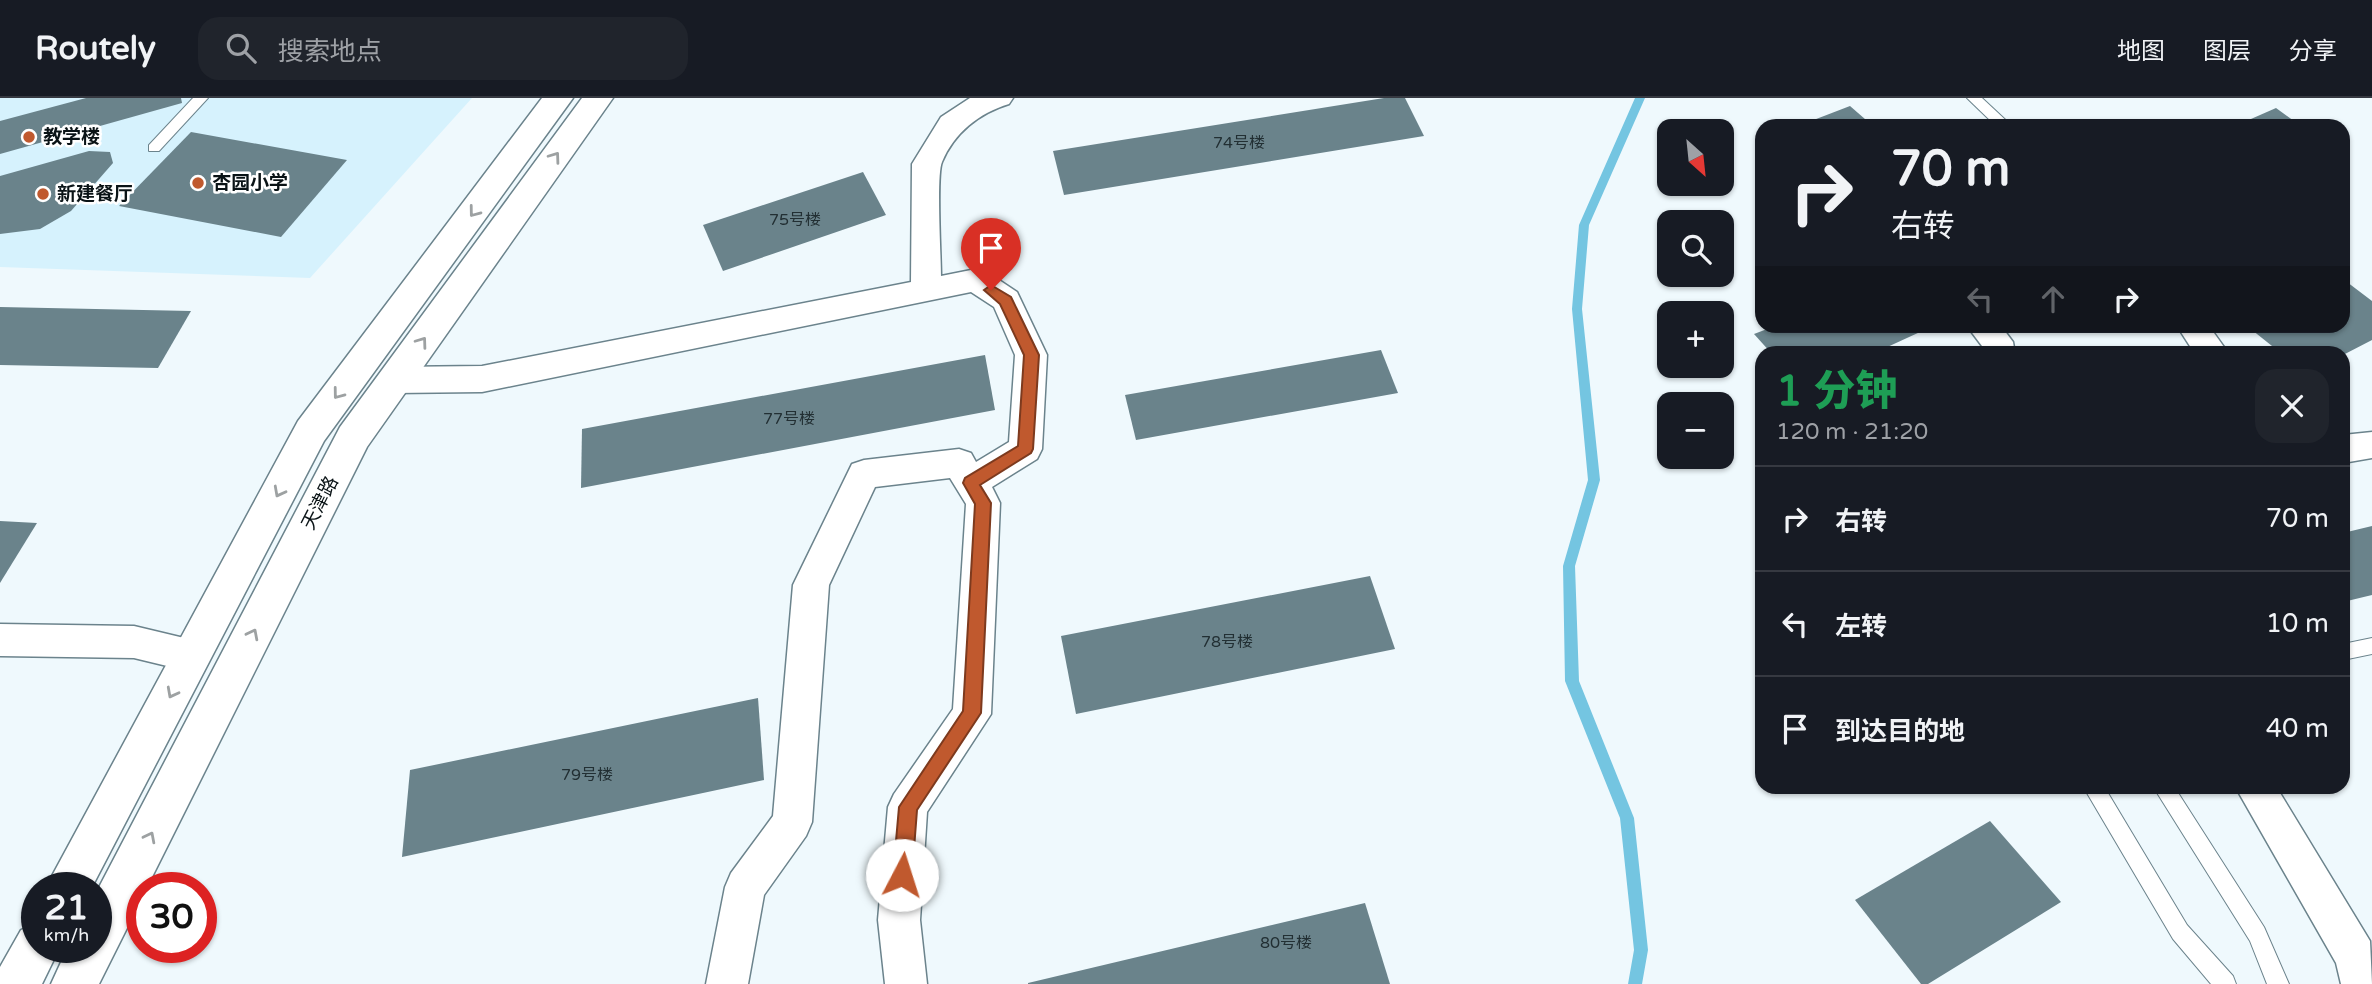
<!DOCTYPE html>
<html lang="zh">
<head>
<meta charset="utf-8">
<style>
	:root { --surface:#171b24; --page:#20242c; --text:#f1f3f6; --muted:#9ea1a6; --line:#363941 }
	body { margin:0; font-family:"Varela Round","Noto Sans SC",sans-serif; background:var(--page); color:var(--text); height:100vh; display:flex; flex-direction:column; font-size:26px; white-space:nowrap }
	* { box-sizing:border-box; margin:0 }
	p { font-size:23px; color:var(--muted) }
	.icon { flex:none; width:38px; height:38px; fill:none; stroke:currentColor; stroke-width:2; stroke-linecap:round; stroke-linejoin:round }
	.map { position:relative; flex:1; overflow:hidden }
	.drawer { position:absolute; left:1755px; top:248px; width:595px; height:448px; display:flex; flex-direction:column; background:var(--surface); border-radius:21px; box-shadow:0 2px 5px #0004 }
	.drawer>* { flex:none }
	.top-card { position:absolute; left:1755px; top:21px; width:595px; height:214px; border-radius:21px; box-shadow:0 2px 5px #0004; background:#171b24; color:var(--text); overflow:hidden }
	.needle { width:46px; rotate:153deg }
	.controls { position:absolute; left:1657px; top:21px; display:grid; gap:14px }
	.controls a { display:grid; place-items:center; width:77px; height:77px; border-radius:14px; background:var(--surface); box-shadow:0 2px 5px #0004; font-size:35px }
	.speed { position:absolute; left:21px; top:774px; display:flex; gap:14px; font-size:35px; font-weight:700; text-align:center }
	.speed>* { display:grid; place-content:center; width:91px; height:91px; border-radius:50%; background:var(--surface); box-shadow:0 2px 5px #0004; line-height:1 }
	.speed small { font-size:18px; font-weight:400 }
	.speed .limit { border:10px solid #d22; background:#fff; color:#111 }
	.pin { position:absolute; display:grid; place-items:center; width:60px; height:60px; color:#fff; margin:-72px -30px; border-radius:50% 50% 50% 0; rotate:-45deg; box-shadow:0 0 7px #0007 }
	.pin .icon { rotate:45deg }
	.me { position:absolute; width:77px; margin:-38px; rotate:5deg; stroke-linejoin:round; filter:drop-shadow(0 0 5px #0008) }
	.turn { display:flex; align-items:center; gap:24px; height:147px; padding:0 21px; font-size:32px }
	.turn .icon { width:91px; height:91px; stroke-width:2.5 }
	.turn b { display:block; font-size:49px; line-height:60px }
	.lanes { display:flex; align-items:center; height:66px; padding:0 21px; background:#0003; justify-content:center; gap:35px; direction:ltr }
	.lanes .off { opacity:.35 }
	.round { display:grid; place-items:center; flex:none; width:74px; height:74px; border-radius:21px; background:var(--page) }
	.overview { display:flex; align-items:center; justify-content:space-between; height:119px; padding:0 21px }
	h1 { font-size:42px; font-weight:800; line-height:52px; color:#1e9e55 }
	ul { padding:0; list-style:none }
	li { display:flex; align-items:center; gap:21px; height:105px; padding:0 21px; border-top:2px solid var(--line) }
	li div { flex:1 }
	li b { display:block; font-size:26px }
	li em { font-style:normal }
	header { display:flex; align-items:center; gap:42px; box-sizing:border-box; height:98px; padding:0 35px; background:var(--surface); border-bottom:2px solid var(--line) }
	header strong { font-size:33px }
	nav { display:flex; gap:38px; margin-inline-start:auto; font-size:24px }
	.search { width:490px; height:63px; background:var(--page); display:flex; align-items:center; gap:18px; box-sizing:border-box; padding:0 24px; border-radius:21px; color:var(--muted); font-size:26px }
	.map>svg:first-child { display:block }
	.built { fill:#d6f2fd }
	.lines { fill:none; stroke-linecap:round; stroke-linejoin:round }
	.stream { fill:#74c5e1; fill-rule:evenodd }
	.building { fill:#6a838b }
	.lane-casing { stroke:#6b838c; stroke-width:2 }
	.street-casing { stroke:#6b838c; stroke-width:3 }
	.secondary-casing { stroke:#6b838c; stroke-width:3 }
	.lane { fill:#fff; fill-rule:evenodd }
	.street { fill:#fff; fill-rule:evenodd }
	.secondary { fill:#fff; fill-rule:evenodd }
	.oneway { stroke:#9da1a2 }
	.route { fill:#c0592e; stroke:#7d3a1e; stroke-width:2 }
	.poi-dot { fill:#c0592e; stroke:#fff; stroke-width:2.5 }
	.labels { text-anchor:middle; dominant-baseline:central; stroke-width:5; stroke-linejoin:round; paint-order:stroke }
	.number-label { font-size:16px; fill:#222f33 }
	.poi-label { font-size:19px; font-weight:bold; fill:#0a1316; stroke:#fff; text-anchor:start }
	.street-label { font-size:19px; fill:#0a1316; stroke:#fff }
</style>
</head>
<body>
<header>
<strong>Routely</strong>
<div class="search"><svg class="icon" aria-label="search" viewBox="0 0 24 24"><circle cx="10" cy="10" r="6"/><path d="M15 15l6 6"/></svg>搜索地点</div>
<nav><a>地图</a><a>图层</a><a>分享</a></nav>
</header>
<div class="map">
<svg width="2372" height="886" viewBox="0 0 2372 886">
	<rect width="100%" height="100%" fill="#eff9fd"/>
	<!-- built -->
	<polygon class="built" points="0,0 472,0 310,180 0,169"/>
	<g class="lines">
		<!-- stream -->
		<polygon class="stream" points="1635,0 1645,0 1589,127 1582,211 1600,382 1575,468 1579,583 1634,720 1648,852 1642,886 1628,886 1634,852 1620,720 1565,583 1563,468 1588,382 1572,211 1579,127"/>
	</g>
	<!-- building -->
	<g class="building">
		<polygon points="86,0 181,0 182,5 0,56 0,23"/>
		<polygon points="1384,0 1405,0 1424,38 1064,97 1053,53"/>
		<polygon points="1850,8 1873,28 1798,28"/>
		<polygon points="2276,10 2301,28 2235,28"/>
		<polygon points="191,34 347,62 281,139 119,108"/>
		<polygon points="89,53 110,54 113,65 71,113 40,131 0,136 0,78"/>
		<polygon points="863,74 886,117 723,173 703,127"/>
		<polygon points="2343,181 2372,203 2372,242 2343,257 2282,256 2247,228 2343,228"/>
		<polygon points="0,209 191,213 158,270 0,267"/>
		<polygon points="1775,228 1930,228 1931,229 1872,256 1772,256 1754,236"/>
		<polygon points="1381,252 1398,295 1136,342 1125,297"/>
		<polygon points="985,257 995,312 581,390 582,331"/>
		<polygon points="0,423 37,425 0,485"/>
		<polygon points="2372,428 2372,497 2343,504 2343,435"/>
		<polygon points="1370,478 1395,551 1076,616 1061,538"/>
		<polygon points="758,600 764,682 402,759 410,672"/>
		<polygon points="1990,723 2061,804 1928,886 1921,886 1855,802"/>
		<polygon points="1365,805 1390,886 1028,886 1028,885"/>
	</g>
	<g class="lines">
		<defs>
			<g id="lane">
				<polygon points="193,0 208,0 159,53 149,53 149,47"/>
				<polygon points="1967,0 1982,0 2012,28 1996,28"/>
				<polygon points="2372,540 2372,556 2343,562 2343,546"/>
				<polygon points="2084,690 2105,690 2187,827 2233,878 2236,886 2211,886 2173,841"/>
				<polygon points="2154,690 2175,690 2264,829 2289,886 2267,886 2250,843"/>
			</g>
			<g id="street">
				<path d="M970,0h43l-4,6c-30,9 -55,29 -67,58 -6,13 -1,94 -1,114l35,-7 11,3 30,20 30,63 -5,94 -5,10 -45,28 8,16 -9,211 -64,98 -7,108 7,64h-42l-7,-64 10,-113 6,-13 59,-85 13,-205 -16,-26 -75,9 -46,98 -17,237 -6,14 -42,59 -16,89h-42l19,-97 6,-14 42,-57 20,-231 59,-121 12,-4 95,-11 12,4 5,9 33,-20 6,-87 -21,-48 -23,-15 -489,100 -88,1 -11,-4 -5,-9 5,-9 11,-4 88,-1 429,-84 1,-118 29,-47z"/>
				<polygon points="1967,228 2001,228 2013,244 2015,256 1983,256 1982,248"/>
				<polygon points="2177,228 2209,228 2229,256 2195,256"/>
				<polygon points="2372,334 2372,360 2343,365 2343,337"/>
				<polygon points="0,526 134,528 205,545 210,557 205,569 192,574 134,560 0,558"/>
				<polygon points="2236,690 2277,690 2370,843 2372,886 2341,886 2336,865"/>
			</g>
			<g id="secondary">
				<polygon points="542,0 573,0 324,343 92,789 46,789 298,323"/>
				<polygon points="582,0 613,0 367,349 147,789 142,789 142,800 99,886 51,886 68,849 96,849 96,795 340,329"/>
				<polygon points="37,825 37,849 60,849 42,886 0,886 0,869 21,832"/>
			</g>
		</defs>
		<!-- lane casing -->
		<use href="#lane" class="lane-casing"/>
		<!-- street casing -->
		<use href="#street" class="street-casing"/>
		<!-- secondary casing -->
		<use href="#secondary" class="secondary-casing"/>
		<!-- lane -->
		<use href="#lane" class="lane"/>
		<!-- street -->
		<use href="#street" class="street"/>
		<!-- secondary -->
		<use href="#secondary" class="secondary"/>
	</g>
	<!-- one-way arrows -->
	<defs><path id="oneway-chevron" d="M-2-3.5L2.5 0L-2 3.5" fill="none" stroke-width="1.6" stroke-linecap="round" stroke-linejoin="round" transform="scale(1.75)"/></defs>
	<g class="oneway">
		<use href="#oneway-chevron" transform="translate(555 59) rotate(-54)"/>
		<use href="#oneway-chevron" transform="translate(474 114) rotate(127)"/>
		<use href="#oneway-chevron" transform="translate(422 244) rotate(-54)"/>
		<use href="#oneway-chevron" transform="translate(338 296) rotate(127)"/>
		<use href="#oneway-chevron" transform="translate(279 394) rotate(118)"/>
		<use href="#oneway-chevron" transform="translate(253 536) rotate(-63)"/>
		<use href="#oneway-chevron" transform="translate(172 595) rotate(118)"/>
		<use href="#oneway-chevron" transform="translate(150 739) rotate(-63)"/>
	</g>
	<!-- route -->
	<polygon class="route" points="991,187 1011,199 1039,257 1033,351 1031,355 980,387 991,405 981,615 917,712 912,777 909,783 902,786 896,783 893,777 899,709 963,613 975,406 963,385 965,380 1018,348 1024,257 1000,206 984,192"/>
	<!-- markers -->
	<g class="poi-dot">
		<circle cx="29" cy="39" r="7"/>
		<circle cx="198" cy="85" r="7"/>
		<circle cx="43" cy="96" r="7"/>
	</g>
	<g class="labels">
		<!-- number labels -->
		<g class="number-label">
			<text x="1239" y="45">74号楼</text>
			<text x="795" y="122">75号楼</text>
			<text x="789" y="321">77号楼</text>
			<text x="1227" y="544">78号楼</text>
			<text x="587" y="677">79号楼</text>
			<text x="1286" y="845">80号楼</text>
		</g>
		<!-- poi labels -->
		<g class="poi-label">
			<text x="43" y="39">教学楼</text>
			<text x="212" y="85">杏园小学</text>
			<text x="57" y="96">新建餐厅</text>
		</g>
		<!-- street labels -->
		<g class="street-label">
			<text transform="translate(320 405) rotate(-63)">天津路</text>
		</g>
	</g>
</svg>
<div class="controls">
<a><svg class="needle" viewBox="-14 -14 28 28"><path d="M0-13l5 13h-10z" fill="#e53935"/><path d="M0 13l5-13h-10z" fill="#9ea1a6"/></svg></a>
<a><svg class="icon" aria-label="search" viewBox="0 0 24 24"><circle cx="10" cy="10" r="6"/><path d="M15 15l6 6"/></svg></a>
<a>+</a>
<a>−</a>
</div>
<div class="speed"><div>21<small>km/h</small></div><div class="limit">30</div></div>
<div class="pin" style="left:991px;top:192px;background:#d93025"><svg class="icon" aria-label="arrive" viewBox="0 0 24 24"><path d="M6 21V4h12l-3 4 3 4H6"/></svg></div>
<svg class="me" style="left:902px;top:777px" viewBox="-20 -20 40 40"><circle r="19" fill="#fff"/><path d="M0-13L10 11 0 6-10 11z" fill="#c0592e"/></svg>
<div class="top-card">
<div class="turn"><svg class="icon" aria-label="right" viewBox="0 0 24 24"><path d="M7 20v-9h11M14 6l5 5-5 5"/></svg><div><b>70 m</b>右转</div></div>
<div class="lanes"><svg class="icon off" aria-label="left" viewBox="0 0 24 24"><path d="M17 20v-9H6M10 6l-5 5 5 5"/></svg><svg class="icon off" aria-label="ahead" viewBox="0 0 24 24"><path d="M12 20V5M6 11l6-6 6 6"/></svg><svg class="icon" aria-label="right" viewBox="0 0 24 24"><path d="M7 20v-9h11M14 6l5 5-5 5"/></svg></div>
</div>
<section class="drawer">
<div class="overview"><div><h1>1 分钟</h1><p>120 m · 21:20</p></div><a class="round"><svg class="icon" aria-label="close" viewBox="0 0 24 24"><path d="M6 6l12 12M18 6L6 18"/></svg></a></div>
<ul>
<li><svg class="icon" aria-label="right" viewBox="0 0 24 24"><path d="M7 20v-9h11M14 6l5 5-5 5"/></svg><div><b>右转</b></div><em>70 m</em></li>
<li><svg class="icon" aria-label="left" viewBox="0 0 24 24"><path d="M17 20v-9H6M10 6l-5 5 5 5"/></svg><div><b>左转</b></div><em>10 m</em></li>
<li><svg class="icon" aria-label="arrive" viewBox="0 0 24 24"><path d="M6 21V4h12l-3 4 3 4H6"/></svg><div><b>到达目的地</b></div><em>40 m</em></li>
</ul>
</section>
</div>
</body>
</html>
